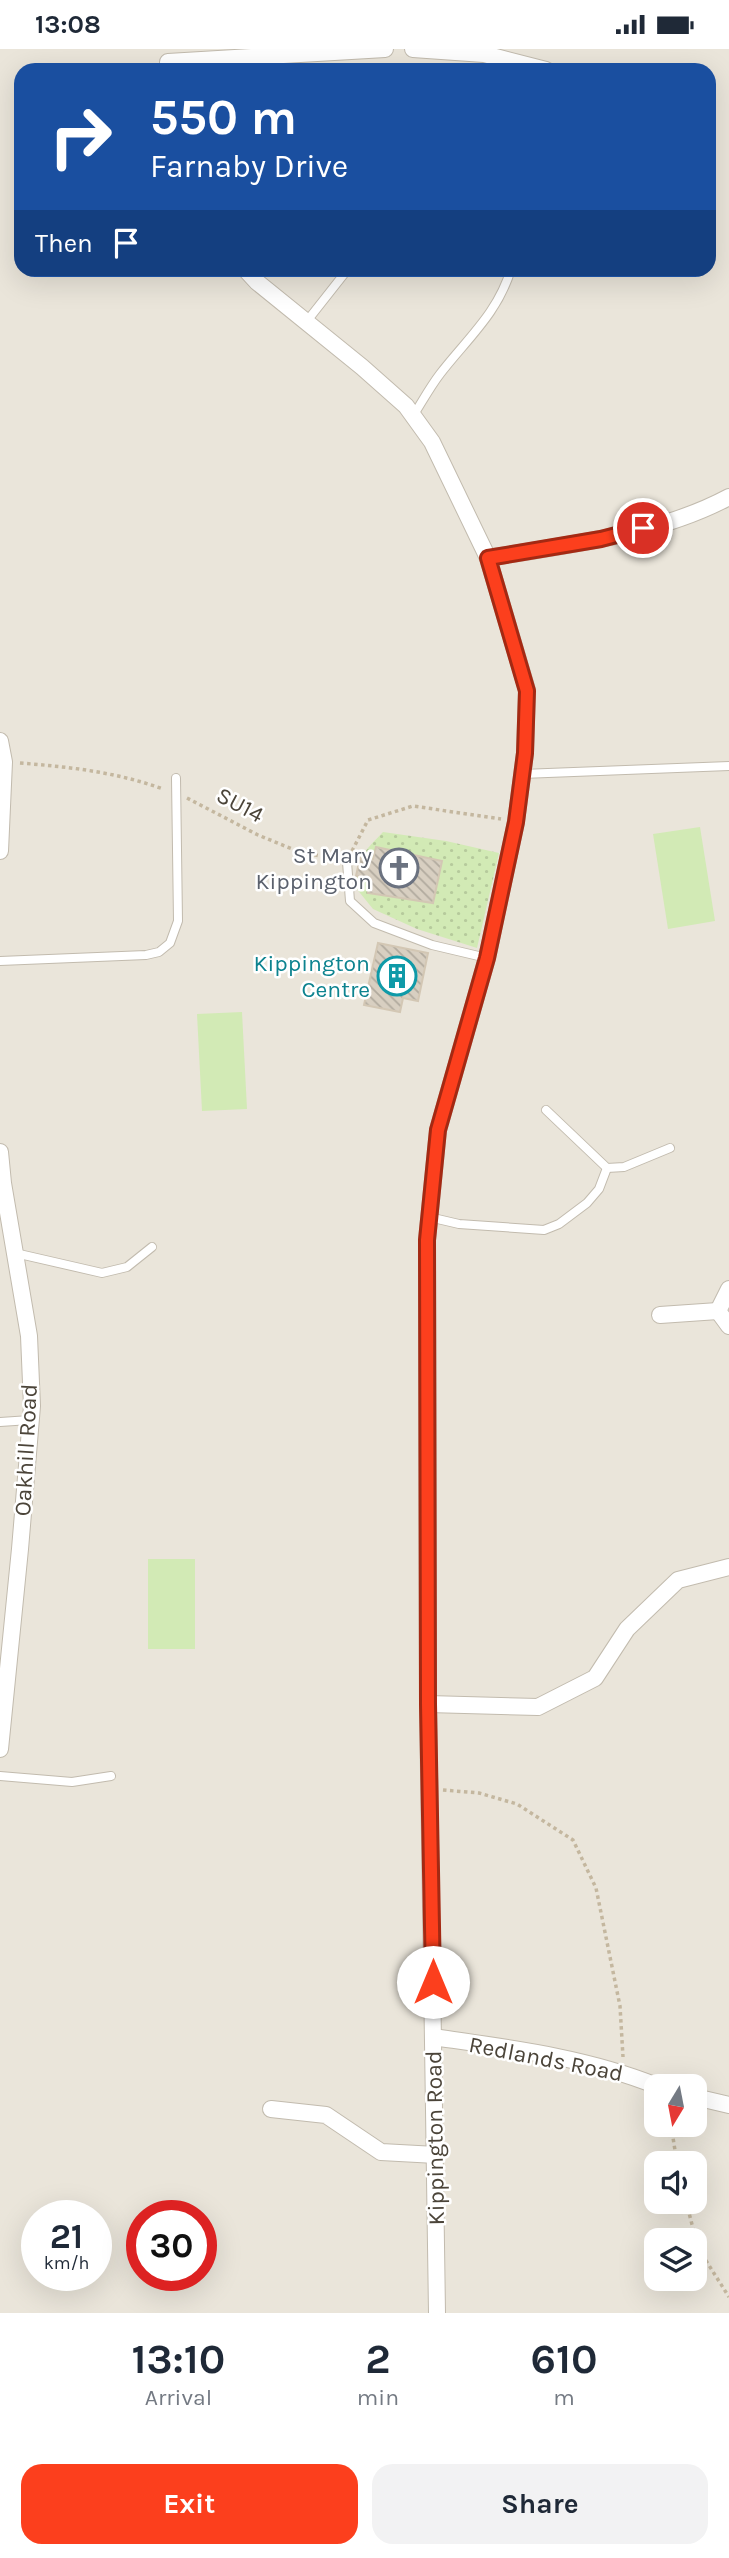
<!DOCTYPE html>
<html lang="en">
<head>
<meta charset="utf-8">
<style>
	:root { --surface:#fff; --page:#f2f2f3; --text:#1f2937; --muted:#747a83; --accent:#fc3f1d }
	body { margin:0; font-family:Karla,sans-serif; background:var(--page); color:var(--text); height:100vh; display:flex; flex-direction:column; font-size:26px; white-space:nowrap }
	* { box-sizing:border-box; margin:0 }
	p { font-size:23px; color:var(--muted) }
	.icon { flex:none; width:38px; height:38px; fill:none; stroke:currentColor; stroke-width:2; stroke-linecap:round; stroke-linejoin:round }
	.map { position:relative; height:2264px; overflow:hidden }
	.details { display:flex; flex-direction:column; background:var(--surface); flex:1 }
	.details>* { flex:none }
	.top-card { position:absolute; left:14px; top:14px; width:702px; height:214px; border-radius:21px; box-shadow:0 7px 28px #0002; background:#1a4fa0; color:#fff; overflow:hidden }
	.needle { width:46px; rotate:190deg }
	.fabs { position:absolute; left:644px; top:2025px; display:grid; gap:14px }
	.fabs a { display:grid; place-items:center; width:63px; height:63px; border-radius:14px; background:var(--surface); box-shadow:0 7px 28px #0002; font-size:35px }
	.speed { position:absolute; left:21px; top:2151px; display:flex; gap:14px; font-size:35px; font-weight:700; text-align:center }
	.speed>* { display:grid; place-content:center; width:91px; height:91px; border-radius:50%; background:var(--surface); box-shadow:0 7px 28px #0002; line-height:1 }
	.speed small { font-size:18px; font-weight:400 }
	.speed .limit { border:10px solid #d22; background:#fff; color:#111 }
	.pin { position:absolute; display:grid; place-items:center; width:60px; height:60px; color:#fff; margin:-30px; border:4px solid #fff; border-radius:50%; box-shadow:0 2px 7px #0007 }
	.me { position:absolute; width:77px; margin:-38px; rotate:0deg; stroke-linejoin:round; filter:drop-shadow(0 0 5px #0008) }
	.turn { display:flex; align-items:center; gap:24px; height:147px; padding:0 21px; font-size:32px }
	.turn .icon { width:91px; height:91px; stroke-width:2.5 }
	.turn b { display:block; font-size:49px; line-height:60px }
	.then { display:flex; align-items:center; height:66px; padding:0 21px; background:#0003; gap:14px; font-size:26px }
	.eta { display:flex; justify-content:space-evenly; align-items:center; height:119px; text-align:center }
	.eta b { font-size:42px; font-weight:700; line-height:49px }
	.primary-button { display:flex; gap:14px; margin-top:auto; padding:14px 21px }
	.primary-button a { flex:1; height:80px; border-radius:21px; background:var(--accent); color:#fff; font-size:28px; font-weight:700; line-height:80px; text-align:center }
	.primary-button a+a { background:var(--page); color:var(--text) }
	.status { display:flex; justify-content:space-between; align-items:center; height:49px; padding:0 35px; background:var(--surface); direction:ltr }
	.status svg { height:19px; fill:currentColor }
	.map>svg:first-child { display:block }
	.residential { fill:#eae5da; fill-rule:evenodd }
	.grass { fill:url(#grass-dots) }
	.garden { fill:#d2eab5 }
	.building { fill:url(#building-back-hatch); stroke:#d3c7b4; stroke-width:2 }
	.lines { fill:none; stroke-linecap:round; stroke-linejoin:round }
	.lane-casing { stroke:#c2bbae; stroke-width:10 }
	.street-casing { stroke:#c2bbae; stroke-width:18 }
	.path { stroke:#c4b79f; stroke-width:3.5; stroke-dasharray:3.5 3.5; stroke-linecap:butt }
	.lane { stroke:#fff; stroke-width:8 }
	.street { stroke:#fff; stroke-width:16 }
	.route-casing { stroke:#a42913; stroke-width:18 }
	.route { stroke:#fc3f1d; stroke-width:12 }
	.labels { text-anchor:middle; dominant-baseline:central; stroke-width:5; stroke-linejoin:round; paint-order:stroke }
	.street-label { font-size:23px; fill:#4b4439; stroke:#fff }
	.worship-label { font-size:23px; fill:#5b616d; stroke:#fff; text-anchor:end }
	.culture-label { font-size:23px; fill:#0d838f; stroke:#fff; text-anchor:end }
</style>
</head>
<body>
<div class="status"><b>13:08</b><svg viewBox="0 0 49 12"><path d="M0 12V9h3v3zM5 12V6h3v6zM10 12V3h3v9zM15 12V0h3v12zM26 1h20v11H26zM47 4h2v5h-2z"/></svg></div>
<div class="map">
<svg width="729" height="2264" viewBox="0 0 729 2264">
	<defs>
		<pattern id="grass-dots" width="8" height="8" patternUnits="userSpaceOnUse" patternTransform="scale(1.75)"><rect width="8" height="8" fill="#d2eab5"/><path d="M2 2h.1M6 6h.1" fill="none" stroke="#b6ca9c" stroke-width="1.8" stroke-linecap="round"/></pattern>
		<pattern id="building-back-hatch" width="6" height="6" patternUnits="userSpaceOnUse" patternTransform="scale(1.75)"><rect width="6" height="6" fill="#d8cfc1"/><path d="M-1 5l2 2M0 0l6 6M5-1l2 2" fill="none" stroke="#b1aa9e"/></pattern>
	</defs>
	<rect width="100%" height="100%" fill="#f6f3ec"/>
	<!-- residential -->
	<path class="residential" d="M0,0h729v2264h-729zM21,21h688v199h-688zM656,2037h39v39h-39zM656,2114h39v38h-39zM37,2166h59v60h-59zM142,2166h59v60h-59zM656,2191h39v39h-39z"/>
	<!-- grass -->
	<path class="grass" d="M383,783l63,9 53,12 -22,95 -60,-19 -44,-20 -17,-21c2,-32 6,-34 27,-56z"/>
	<!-- garden -->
	<g class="garden">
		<polygon points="700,778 715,872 668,880 653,785"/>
		<polygon points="242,963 247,1060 202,1062 197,965"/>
		<rect x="148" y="1510" width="47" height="90"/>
	</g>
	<!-- building -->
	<g class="building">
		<polygon points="376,798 442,812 433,854 368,844 370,829 356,827 360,809 373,810"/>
		<polygon points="378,894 428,904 418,952 403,949 400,963 364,956"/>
	</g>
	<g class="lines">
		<defs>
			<g id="lane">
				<polyline points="307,272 348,220"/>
				<path d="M413,367c9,-14 17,-29 27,-42 27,-35 58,-61 71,-105"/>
				<polyline points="522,725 729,717"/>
				<polyline points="347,813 350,852 374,874 432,896 487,909"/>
				<polyline points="0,912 146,906 159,903 170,894 178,872 176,729"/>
				<polyline points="546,1061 607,1119"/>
				<polyline points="607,1119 624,1118 670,1099"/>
				<polyline points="429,1168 459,1175 544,1181 559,1175 587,1154 599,1140 607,1119"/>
				<polyline points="15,1204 102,1224 127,1218 152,1198"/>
				<polyline points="0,1373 30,1371"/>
				<polyline points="0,1727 72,1733 111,1727"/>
			</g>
			<g id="street">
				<polyline points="413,0 484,5 546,21"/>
				<polyline points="168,13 385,0"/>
				<polyline points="245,220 257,233 362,318 406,357 432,393 488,509 527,641 525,704 516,773 487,909 438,1081 427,1191 428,1655 437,2264"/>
				<path d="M488,509c81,-14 168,-22 241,-61"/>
				<polyline points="0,692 4,713 0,802"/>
				<polyline points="0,1103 3,1134 29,1287 32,1357 20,1500 0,1700"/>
				<polyline points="729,1240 718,1262 729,1277"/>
				<polyline points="660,1266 718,1262"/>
				<polyline points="428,1655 538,1658 595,1629 627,1580 678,1531 729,1518"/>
				<path d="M433,1988c76,11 152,20 224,49"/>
				<polyline points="695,2048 729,2056"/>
				<polyline points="271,2060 326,2066 381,2103 436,2106"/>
			</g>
		</defs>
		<!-- lane casing -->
		<use href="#lane" class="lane-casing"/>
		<!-- street casing -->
		<use href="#street" class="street-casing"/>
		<!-- path -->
		<g class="path">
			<path d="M20,714c50,4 96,9 143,26"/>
			<polyline points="187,749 258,786 297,802 338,811"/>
			<polyline points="352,802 368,771 413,757 501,770"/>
			<polyline points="443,1741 479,1744 517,1755 573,1791 596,1839 620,1957 623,2008"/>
			<polyline points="671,2076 677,2114"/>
			<polyline points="686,2152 698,2199 729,2248"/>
		</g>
		<!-- lane -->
		<use href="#lane" class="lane"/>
		<!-- street -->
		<use href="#street" class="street"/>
	</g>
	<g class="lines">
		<defs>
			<polyline id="route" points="433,1933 428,1655 427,1191 438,1081 487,909 516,773 525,704 527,642 488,509 601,490 643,479"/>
		</defs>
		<!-- route casing -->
		<use href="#route" class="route-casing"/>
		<!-- route -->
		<use href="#route" class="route"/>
	</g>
	<!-- icons -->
	<defs>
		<symbol id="church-ring" viewBox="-11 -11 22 22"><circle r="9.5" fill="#fff" stroke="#6b7280" stroke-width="1.5"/><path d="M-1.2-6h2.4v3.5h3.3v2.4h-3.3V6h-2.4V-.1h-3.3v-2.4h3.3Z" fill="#6b7280"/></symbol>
		<symbol id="building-ring" viewBox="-11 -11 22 22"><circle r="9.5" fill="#fff" stroke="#0f9aa8" stroke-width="1.5"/><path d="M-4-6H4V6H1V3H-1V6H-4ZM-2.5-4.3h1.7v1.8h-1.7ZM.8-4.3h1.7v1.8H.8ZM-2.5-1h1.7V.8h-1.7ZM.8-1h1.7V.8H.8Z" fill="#0f9aa8"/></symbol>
	</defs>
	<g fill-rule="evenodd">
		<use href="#church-ring" x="377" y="797" width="44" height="44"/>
		<use href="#building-ring" x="375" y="905" width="44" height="44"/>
	</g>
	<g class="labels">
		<!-- street labels -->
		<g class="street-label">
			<text transform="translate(240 756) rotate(28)">SU14</text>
			<text transform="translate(26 1401) rotate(-87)">Oakhill Road</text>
			<text transform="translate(546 2010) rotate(11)">Redlands Road</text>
			<text transform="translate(435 2089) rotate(-91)">Kippington Road</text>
		</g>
		<!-- worship labels -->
		<g class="worship-label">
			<text x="372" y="806">St Mary<tspan x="372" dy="26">Kippington</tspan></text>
		</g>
		<!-- culture labels -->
		<g class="culture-label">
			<text x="370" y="914">Kippington<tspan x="370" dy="26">Centre</tspan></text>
		</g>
	</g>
</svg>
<div class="fabs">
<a><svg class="needle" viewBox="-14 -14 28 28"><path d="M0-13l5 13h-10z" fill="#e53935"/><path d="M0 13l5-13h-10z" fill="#747a83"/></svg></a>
<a><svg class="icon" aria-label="sound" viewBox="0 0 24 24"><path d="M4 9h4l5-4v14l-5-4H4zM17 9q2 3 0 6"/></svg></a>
<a><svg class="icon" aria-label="layers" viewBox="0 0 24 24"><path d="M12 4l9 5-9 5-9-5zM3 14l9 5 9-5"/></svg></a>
</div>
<div class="speed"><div>21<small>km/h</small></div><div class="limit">30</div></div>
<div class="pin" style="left:643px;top:479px;background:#d93025"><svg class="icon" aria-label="arrive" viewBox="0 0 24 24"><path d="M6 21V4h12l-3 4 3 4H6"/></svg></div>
<svg class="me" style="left:433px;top:1933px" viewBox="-20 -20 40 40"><circle r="19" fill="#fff"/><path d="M0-13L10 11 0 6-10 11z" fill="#fc3f1d"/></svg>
<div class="top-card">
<div class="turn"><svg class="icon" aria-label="right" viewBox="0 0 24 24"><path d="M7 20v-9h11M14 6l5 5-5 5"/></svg><div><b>550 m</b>Farnaby Drive</div></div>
<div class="then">Then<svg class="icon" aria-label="arrive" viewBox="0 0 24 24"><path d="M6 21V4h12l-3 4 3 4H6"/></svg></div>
</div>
</div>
<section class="details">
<div class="eta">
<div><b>13:10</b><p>Arrival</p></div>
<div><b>2</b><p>min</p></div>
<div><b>610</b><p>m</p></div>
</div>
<div class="primary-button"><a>Exit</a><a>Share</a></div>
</section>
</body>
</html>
